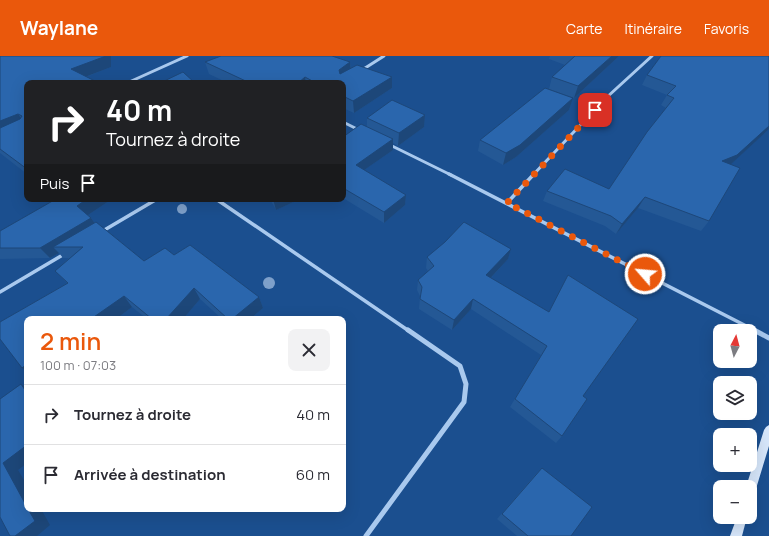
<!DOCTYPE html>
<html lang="fr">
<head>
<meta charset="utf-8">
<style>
	:root { --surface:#fff; --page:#f2f2f3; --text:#2b2b33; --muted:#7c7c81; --line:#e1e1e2; --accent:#ea580c }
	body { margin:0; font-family:Manrope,sans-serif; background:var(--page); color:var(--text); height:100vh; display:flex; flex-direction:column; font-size:15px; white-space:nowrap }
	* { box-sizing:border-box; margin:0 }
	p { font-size:13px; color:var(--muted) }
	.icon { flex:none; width:22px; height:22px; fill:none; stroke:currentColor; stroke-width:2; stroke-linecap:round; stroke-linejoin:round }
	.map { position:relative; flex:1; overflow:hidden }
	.sheet { position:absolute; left:24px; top:260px; width:322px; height:196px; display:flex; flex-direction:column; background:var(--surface); border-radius:8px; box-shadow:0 4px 16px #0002 }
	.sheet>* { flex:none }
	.top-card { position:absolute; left:24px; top:24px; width:322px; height:122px; border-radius:8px; box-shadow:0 4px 16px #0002; background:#202124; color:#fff; overflow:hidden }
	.needle { width:26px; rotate:6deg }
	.tools { position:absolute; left:713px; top:268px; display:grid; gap:8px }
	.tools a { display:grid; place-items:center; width:44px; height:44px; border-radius:8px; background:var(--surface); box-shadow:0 4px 16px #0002; font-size:20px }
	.pin { position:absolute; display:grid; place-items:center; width:34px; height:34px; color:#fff; margin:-17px; border-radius:8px; box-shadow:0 2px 6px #0006 }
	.me { position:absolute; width:44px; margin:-22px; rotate:297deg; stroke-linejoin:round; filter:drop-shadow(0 0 3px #0008) }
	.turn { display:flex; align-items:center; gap:14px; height:84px; padding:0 16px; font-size:18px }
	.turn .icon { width:52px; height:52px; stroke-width:2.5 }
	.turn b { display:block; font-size:28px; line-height:34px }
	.then { display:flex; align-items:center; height:38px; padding:0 16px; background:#0003; gap:8px; font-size:15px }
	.round { display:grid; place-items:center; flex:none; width:42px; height:42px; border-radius:8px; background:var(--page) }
	.overview { display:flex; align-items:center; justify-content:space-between; height:68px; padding:0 16px }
	h1 { font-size:24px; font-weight:600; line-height:30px; color:var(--accent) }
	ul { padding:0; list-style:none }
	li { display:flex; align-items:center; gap:12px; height:60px; padding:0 16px; border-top:1px solid var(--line) }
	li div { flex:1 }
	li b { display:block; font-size:15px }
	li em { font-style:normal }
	header { display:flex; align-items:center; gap:24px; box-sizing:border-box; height:56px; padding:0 20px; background:var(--accent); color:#fff }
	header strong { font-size:19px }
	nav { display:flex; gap:22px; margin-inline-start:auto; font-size:14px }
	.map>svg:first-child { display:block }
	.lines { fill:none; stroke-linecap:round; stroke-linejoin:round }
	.street-far2 { stroke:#a9c9ee; stroke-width:3 }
	.street-far1 { stroke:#a9c9ee; stroke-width:3.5 }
	.street { stroke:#a9c9ee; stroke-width:5 }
	.secondary { fill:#d6e6fa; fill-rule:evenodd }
	.tree { fill:#7ea0ca }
	.wall { fill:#245895 }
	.shaded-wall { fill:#1d4779 }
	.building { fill:#2a66ad; stroke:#1d4779 }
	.route { stroke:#ea580c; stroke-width:7; stroke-dasharray:0 12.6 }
</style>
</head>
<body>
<header>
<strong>Waylane</strong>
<nav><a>Carte</a><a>Itinéraire</a><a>Favoris</a></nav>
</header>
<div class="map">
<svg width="769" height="480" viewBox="0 0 769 480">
	<rect width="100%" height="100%" fill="#1b4f8f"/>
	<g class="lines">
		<!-- street-far2 -->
		<g class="street-far2">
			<polyline points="362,14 384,0"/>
			<polyline points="127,27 187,0"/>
			<polyline points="343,66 359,74"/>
			<polyline points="388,88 451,119"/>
			<polyline points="533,119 606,42 652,0"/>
		</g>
		<!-- street-far1 -->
		<g class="street-far1">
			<polyline points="449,118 756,275"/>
			<polyline points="216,143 409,275"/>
			<polyline points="507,147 534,118"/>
			<polyline points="101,176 157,143"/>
			<polyline points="0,236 66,197"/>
		</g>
		<!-- street -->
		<g class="street">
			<polyline points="754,274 769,282"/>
			<polyline points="366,480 464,346 466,328 460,310 408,274"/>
		</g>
		<!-- secondary -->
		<g class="secondary">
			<polygon points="769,369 769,390 755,436 754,440 750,441 750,431 746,431 764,374 766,371"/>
			<polygon points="737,461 747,461 742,480 730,480"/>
		</g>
	</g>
	<!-- trees -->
	<g class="tree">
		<circle cx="182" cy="153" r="5"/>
		<circle cx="269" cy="227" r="6"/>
	</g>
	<!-- wall -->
	<g class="wall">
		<polygon points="0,0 111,0 111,11 86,21 27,27 27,118 0,97"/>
		<polygon points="550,0 619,0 574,42 549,33 552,21 565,9 549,3"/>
		<polygon points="769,0 769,73 731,108 709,165 701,175 638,152 616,178 605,170 543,145 547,135 609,133 666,52 661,49 667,39 642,29 647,19"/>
		<polygon points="205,6 350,6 351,12 392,32 354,57 343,52 343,27 228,27 209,18"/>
		<polygon points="573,42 569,54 516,101 503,109 478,95 480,84"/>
		<polygon points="425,59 424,71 398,90 393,87 393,94 364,114 406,139 405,149 384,167 343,142 343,81 367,71 367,62"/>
		<polygon points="56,143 112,143 88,159 91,162 95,167 96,166 144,205 165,192 174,199 190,189 259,241 263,252 250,263 222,263 200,243 183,263 147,263 132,251 116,263 27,263 27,315 22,312 0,283 0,266 67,227 55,215 69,202 63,202 59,197 50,202 0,203 0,175"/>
		<polygon points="270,143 300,143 276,154"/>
		<polygon points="511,193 508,203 491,222 549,256 583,340 562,380 556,387 510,351 541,299 471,253 452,274 419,253 420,240 417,234 418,224 428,215 426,212 427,201"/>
		<polygon points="542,412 571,480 517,480 497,463 535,419"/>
	</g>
	<!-- shaded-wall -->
	<g class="shaded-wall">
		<polygon points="106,0 111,0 111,11 77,24 71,13"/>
		<polygon points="612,0 619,0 574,42 578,30"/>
		<polygon points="350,6 351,18 340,25 339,14"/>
		<polygon points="305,21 306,27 298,27"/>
		<polygon points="392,21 392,32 354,57 353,45"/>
		<polygon points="573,42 569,54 516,101 503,109 506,97"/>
		<polygon points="18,58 26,69 0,81 0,65"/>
		<polygon points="425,59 424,71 398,90 399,77"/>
		<polygon points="769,70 769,73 729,110 722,105"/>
		<polygon points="393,83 393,94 357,119 356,109"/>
		<polygon points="406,139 405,149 384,167 384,156"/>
		<polygon points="645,141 638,152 616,178 622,168"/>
		<polygon points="87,143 112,143 85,161 77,150"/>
		<polygon points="273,143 300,143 276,154"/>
		<polygon points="91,162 99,173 53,191 59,197 50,202 40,192"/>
		<polygon points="511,193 508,203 483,230 486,219"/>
		<polygon points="194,232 200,243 183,263 166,263"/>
		<polygon points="124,240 132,251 116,263 91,263"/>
		<polygon points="259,241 263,252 250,263 232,263"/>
		<polygon points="473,243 471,253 452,274 454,264"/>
		<polygon points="27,308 27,315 22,312"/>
		<polygon points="21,328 27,332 27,337"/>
		<polygon points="27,389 27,407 18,414 27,429 27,451 3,407"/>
		<polygon points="28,453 41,453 50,469 37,480 15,480"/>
	</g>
	<!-- building -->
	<g class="building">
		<polygon points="0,0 106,0 71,13 99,27 27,27 27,113 0,93 0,72 20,63 22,60 18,58 0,65"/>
		<polygon points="221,0 332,0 350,6 339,14 340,18 357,9 392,21 353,45 343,40 343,27 316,27 305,21 298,27 250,27 205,6"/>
		<polygon points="575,0 612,0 578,30 552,21"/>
		<polygon points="661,0 769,0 769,70 737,99 722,105 740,112 709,165 645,141 622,168 611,160 547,135 565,113 609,133 647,76 674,42 667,39 676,30 647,19"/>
		<polygon points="183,16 195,27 160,27"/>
		<polygon points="545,32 573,42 520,89 506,97 480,84"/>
		<polygon points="392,44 425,59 399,77 367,62"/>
		<polygon points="361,68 393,83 356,109 406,139 384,156 343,132 343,81"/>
		<polygon points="56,143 87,143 77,150 91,162 40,192 0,192 0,175"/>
		<polygon points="96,166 144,205 165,192 174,199 190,189 259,241 232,263 228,263 194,232 166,263 152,263 124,240 91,263 27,263 27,308 22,312 0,283 0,266 68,227 55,215 83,191 53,191"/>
		<polygon points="464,166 511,193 486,219 549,256 568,219 638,263 583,340 587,343 562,380 515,343 547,290 473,243 454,264 420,243 422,231 418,224 434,210 427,201 445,186"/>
		<polygon points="21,328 27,337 27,389 3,407 27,451 27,453 28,453 35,465 15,480 10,480 0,461 0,343"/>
		<polygon points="542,412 592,451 571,480 528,480 502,458"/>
	</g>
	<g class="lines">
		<!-- route -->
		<polyline class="route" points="595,54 507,147 645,218"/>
	</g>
</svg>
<div class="tools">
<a><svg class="needle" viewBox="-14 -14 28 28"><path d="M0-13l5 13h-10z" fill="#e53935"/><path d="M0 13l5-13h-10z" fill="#7c7c81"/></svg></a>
<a><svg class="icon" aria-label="layers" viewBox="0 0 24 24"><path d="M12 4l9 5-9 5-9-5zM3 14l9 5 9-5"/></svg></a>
<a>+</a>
<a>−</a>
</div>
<div class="pin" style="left:595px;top:54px;background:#d93025"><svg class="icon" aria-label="arrive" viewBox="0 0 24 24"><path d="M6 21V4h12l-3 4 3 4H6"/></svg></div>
<svg class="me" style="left:645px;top:218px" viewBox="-20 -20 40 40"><circle r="17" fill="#ea580c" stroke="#fff" stroke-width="3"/><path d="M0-11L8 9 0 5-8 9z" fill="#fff"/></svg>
<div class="top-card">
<div class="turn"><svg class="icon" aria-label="right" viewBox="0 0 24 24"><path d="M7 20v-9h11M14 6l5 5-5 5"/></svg><div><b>40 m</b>Tournez à droite</div></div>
<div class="then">Puis<svg class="icon" aria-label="arrive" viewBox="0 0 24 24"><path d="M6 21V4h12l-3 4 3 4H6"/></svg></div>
</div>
<section class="sheet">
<div class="overview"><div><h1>2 min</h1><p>100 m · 07:03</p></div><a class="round"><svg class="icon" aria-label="close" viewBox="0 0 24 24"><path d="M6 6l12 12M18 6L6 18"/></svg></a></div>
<ul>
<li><svg class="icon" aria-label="right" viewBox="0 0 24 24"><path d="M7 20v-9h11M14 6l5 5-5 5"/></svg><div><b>Tournez à droite</b></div><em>40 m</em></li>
<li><svg class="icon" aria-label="arrive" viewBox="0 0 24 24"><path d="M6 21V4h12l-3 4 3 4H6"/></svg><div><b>Arrivée à destination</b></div><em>60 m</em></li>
</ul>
</section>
</div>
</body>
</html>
